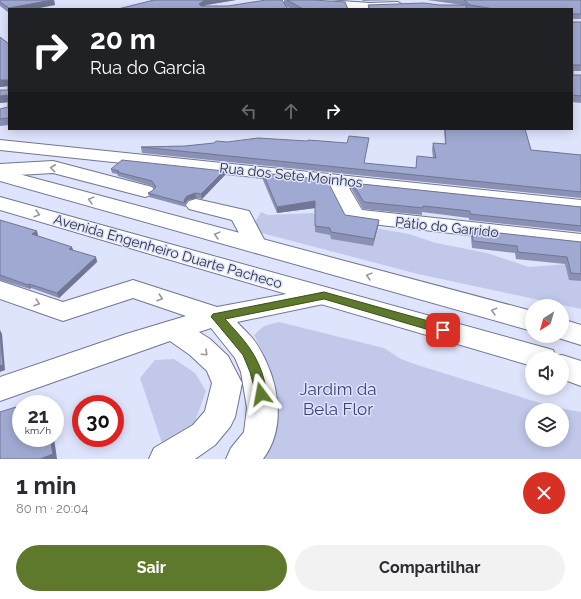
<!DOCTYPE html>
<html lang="pt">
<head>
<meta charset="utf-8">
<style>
	:root { --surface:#fff; --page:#f2f2f3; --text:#2b2b33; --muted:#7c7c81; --accent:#5e792c }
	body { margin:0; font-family:Raleway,sans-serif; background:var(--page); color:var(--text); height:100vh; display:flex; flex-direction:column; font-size:15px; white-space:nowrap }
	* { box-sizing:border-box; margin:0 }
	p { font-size:13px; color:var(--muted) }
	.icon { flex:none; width:22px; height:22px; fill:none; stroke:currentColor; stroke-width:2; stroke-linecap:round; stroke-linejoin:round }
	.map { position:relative; height:459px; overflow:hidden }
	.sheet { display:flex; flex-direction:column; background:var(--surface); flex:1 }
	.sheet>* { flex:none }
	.top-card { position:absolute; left:8px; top:8px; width:565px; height:122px; border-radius:0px; box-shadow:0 2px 10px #0003; background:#202124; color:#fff; overflow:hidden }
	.needle { width:26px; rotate:217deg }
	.controls { position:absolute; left:525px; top:299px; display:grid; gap:8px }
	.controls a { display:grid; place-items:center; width:44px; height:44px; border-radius:50%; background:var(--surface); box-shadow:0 2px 10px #0003; font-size:20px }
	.speed { position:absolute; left:12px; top:395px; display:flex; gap:8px; font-size:20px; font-weight:700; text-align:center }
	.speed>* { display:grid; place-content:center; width:52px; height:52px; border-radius:50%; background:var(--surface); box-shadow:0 2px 10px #0003; line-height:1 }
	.speed small { font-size:10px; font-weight:400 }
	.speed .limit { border:6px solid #d22; background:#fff; color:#111 }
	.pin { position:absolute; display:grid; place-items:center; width:34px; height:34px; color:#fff; margin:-17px; border-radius:8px; box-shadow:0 2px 6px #0006 }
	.me { position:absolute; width:44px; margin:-22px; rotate:347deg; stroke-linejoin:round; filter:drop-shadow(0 0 3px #0008) }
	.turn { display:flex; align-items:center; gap:14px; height:84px; padding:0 16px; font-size:18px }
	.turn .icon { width:52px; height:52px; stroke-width:2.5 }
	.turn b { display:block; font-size:28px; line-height:34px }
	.lanes { display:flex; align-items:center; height:38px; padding:0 16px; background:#0003; justify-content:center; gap:20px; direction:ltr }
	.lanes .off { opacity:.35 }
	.round { display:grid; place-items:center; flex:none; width:42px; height:42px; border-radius:21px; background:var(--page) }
	.overview { display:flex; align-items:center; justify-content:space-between; height:68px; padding:0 16px }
	h1 { font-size:24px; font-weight:700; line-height:30px }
	.primary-button { display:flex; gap:8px; margin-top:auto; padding:8px 16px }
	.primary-button a { flex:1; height:46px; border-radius:24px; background:var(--accent); color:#fff; font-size:16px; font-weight:700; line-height:46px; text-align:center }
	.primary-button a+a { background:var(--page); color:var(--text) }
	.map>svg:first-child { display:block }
	.green { fill:#c1c8ea; fill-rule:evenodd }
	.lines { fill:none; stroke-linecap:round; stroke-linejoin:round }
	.minor-casing { stroke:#717692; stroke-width:2 }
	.highway-casing { stroke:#717692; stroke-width:2 }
	.minor { fill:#fff; fill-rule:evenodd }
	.highway { fill:#fff; fill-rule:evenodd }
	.wall { fill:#8a91b5 }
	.shaded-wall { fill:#707693 }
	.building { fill:#a0a9d2; stroke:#707693 }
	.oneway { stroke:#97989e }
	.route { fill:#5e792c; stroke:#3d4f1d }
	.labels { text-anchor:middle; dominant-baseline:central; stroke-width:3; stroke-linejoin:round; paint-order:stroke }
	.street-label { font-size:14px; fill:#2f323e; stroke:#dfe4fd }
	.near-park-label { font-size:17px; fill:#3c4379; stroke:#dfe4fd }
</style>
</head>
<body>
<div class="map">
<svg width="581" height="459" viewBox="0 0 581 459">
	<rect width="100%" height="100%" fill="#dfe4fd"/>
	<!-- green -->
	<g class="green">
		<polygon points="261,212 268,215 312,213 340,222 409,234 436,243 487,253 529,267 581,263 581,309 418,274 250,230"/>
		<path d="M279,322l105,26 17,11 13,5 139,43 28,5v47h-320l1,-109 -8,-15 10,-9zM532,410h30v30h-30z"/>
		<polygon points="174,359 195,373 206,391 192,430 162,443 140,378 155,360"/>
	</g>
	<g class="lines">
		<defs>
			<g id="minor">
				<path d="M273,0h53l44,3 28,-1 5,3c-7,9 -108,-1 -125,-2z"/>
				<polygon points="0,140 581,200 581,212 349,188 362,210 581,234 581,248 354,222 346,221 328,185 0,150"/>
				<polygon points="53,161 152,187 155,191 152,195 145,197 53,173 0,176 0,164"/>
				<polygon points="196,199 249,211 267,245 264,250 256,252 248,250 232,220 189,209 186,205 189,201"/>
				<path d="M133,280l84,27 107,-20 9,3 4,6 -4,6 -96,20c7,8 16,15 21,24 20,33 30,80 5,113h-37l5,-11 13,-16 3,-24 -6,-36 -6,-14 -24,-30 -12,4 11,7 18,17 14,27 -7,34 -5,10 -15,18 -20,14h-46l5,-11 39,-23 12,-14 7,-28 -5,-12 -17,-16 -20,-14 -170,60v-24l126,-43 60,-18 -53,-18 -70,23 -63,-22v-18l63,21z"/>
			</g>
			<g id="highway">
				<polygon points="0,169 532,311 532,331 0,181"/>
				<polygon points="0,197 553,350 556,356 562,355 581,361 581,386 562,379 562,358 532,358 532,366 0,210"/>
				<polygon points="562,319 581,325 581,345 552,336 562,336"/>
			</g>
		</defs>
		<!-- minor casing -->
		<use href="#minor" class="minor-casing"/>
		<!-- highway casing -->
		<use href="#highway" class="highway-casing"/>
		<!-- minor -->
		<use href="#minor" class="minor"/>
		<!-- highway -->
		<use href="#highway" class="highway"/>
	</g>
	<!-- wall -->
	<g class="wall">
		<polygon points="0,0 54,0 55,5 9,9 9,13 0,6"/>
		<polygon points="154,0 236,0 206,5 204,6 228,6 284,3 284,0 313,0 348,9 291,9 286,6 118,9"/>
		<polygon points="362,0 403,0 363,1"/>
		<polygon points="427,0 581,0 581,19 572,19 572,22 581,22 581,71 573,71 573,75 581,75 581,103 572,102 572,9 469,9 467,8 467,9 368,9 368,5 464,5 463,5"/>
		<polygon points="0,37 9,44 9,125 0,126 0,109 8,107 8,102 0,103 8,90 8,86 0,87"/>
		<polygon points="444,129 525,129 531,150 581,155 581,198 142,153 141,147 185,146 227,142 368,143 364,163 416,168 417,156 433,158 432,149 433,143 445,144"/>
		<polygon points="111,169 225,175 202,199 196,198 188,200 185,204 186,207 149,197 148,193 152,191 154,188 152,186 118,176 117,174 112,173"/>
		<polygon points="263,173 345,215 379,220 378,226 373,246 331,239 330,235 315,232 315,208 277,213 263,180"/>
		<polygon points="352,183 581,207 581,232 469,220 469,218 422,212 422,215 363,209 352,190"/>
		<polygon points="0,220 37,231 38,236 74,251 96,257 97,262 59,298 31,288 30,289 0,280"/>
		<polygon points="472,230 581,242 581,281 569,280 565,264 516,259 515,253 472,248 471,237"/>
	</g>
	<!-- shaded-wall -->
	<g class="shaded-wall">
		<polygon points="54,0 55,5 35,9 9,9 9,8"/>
		<polygon points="205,0 236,0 206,5 200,9 199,4"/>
		<polygon points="0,80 8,80 9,86 0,87"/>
		<polygon points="7,95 9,102 0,103 0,96"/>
		<polygon points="224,171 225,175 202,199 201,194"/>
		<polygon points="195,193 196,198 188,200 185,204 184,200 187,196"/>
		<polygon points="315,201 315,208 277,213 277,207"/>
		<polygon points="379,220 378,226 373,246 374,239"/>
		<polygon points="37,231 38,236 34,239 32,234"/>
		<polygon points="72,247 74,252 69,249"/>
		<polygon points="96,257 97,262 59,298 57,293"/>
		<polygon points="29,284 31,288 30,289 28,285"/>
		<polygon points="0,330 2,334 5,370 0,372"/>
		<polygon points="16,407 21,419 17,415"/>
		<polygon points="50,438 54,438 57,459 40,459"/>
	</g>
	<!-- building -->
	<g class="building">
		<polygon points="0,0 52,0 9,8 0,2"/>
		<polygon points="154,0 205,0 199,4 201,6 228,6 266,0 282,0 288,9 118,9"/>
		<polygon points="287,0 313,0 345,2 348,9 303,9"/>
		<polygon points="464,0 581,0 581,14 572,14 572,22 581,22 581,65 573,65 573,75 581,75 581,96 572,95 572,9 494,9 470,5"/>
		<polygon points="424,3 439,5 467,5 466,9 370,9 368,5"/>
		<polygon points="0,37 9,44 9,118 0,119 0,109 8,107 8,97 7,95 0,96 0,90 8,90 8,80 0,80"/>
		<polygon points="445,129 525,129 531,150 581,155 581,192 141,147 185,146 214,143 216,141 227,142 258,138 307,141 308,140 347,143 349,136 369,138 364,163 416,168 417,156 436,158 433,143 446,144"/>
		<polygon points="122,160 224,171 201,194 195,193 187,196 184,200 185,203 148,193 152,191 156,187 152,181 117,172 119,171 111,169"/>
		<polygon points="263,173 327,180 345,215 379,220 374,239 331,232 330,228 315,226 315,201 277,207"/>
		<polygon points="352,183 581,207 581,226 470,214 470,211 423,206 423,208 364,202"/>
		<polygon points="0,220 37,231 32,234 72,247 69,249 96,257 57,293 29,284 28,285 0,275"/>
		<polygon points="472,230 581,242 581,274 571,273 567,257 518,252 517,246 473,241"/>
		<polygon points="0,332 3,365 0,366"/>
		<polygon points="16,407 17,415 21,413 21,438 50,438 53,454 40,459 0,459 0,412"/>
	</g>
	<!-- one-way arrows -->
	<defs><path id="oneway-chevron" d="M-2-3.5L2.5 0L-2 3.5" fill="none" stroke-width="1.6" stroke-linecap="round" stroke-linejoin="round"/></defs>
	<g class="oneway">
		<use href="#oneway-chevron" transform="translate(53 168) rotate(-174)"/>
		<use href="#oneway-chevron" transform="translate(91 200) rotate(-165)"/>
		<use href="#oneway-chevron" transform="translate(37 214) rotate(16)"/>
		<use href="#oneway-chevron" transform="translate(217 235) rotate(-165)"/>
		<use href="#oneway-chevron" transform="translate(369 276) rotate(-165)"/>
		<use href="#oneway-chevron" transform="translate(160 298) rotate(18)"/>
		<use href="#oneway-chevron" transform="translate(37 303) rotate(19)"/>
		<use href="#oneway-chevron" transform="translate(494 311) rotate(-165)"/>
		<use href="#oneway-chevron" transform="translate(205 353) rotate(43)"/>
	</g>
	<!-- route -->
	<path class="route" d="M324,292l119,33 4,2 2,3 -2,3 -4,1 -119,-35 -99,20c19,21 33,35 40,64 1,5 3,10 1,15l-5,2 -4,-2 -7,-26 -7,-17 -30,-36 -2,-2 2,-3z"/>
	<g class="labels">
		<!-- street labels -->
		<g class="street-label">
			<text transform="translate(291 175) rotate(6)">Rua dos Sete Moinhos</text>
			<text transform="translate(447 227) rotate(6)">Pátio do Garrido</text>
			<text transform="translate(168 251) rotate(16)">Avenida Engenheiro Duarte Pacheco</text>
		</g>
		<!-- near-park labels -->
		<g class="near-park-label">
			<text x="338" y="389">Jardim da<tspan x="338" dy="20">Bela Flor</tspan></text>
		</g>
	</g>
</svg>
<div class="controls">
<a><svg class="needle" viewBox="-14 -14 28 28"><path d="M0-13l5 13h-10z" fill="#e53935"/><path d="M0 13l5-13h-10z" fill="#7c7c81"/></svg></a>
<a><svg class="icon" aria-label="sound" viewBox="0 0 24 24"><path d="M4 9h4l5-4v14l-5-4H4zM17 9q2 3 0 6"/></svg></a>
<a><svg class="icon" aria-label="layers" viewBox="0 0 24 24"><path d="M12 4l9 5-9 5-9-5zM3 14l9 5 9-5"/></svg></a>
</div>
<div class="speed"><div>21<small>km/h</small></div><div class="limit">30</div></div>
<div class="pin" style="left:443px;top:330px;background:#d93025"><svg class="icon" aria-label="arrive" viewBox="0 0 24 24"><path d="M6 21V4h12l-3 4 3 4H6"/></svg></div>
<svg class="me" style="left:261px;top:394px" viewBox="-20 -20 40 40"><path d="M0-17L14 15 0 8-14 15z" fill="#5e792c" stroke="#fff" stroke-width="4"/></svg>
<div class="top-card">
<div class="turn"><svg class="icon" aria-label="right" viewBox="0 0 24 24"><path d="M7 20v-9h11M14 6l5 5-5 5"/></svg><div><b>20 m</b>Rua do Garcia</div></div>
<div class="lanes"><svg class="icon off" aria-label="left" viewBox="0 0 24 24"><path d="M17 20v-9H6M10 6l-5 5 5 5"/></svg><svg class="icon off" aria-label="ahead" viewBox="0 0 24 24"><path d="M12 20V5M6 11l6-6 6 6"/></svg><svg class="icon" aria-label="right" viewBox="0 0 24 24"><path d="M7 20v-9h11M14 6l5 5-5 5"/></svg></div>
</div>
</div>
<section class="sheet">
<div class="overview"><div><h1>1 min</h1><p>80 m · 20:04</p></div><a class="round" style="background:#d93025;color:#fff"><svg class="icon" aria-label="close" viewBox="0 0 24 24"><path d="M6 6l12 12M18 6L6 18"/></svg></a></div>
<div class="primary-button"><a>Sair</a><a>Compartilhar</a></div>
</section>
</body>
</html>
